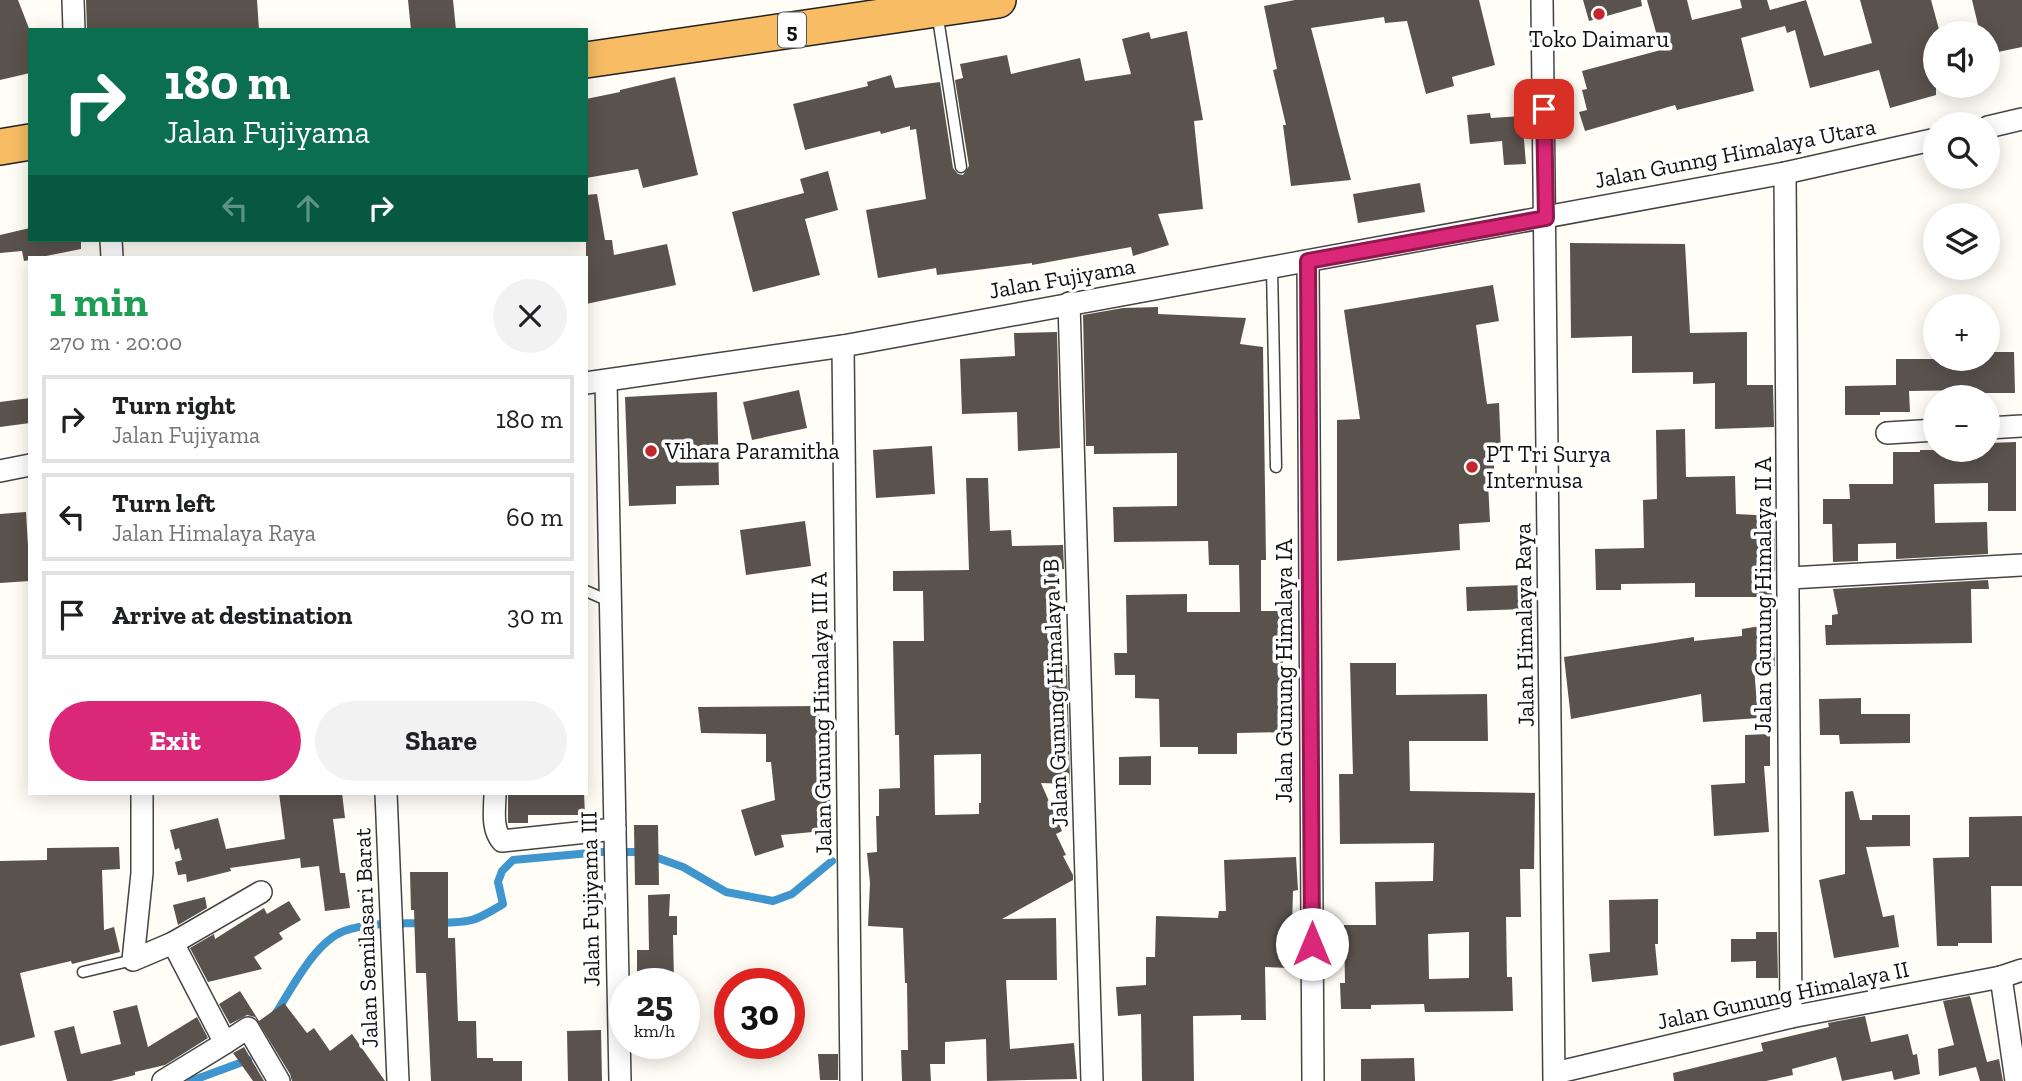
<!DOCTYPE html>
<html lang="en">
<head>
<meta charset="utf-8">
<style>
	:root { --surface:#fff; --page:#f2f2f2; --text:#202124; --muted:#757577; --line:#e0e0e0; --accent:#db2777 }
	body { margin:0; font-family:"Zilla Slab",serif; background:var(--page); color:var(--text); height:100vh; display:flex; flex-direction:column; font-size:26px; white-space:nowrap }
	* { box-sizing:border-box; margin:0 }
	p { font-size:23px; color:var(--muted) }
	.icon { flex:none; width:38px; height:38px; fill:none; stroke:currentColor; stroke-width:2; stroke-linecap:round; stroke-linejoin:round }
	.map { position:relative; flex:1; overflow:hidden }
	.side { position:absolute; left:28px; top:256px; width:560px; height:539px; display:flex; flex-direction:column; background:var(--surface); border-radius:0px; box-shadow:0 4px 18px #0003 }
	.side>* { flex:none }
	.hud { position:absolute; left:28px; top:28px; width:560px; height:214px; border-radius:0px; box-shadow:0 4px 18px #0003; background:#0b6e4f; color:#fff; overflow:hidden }
	.buttons { position:absolute; left:1923px; top:21px; display:grid; gap:14px }
	.buttons a { display:grid; place-items:center; width:77px; height:77px; border-radius:50%; background:var(--surface); box-shadow:0 4px 18px #0003; font-size:35px }
	.speed { position:absolute; left:609px; top:968px; display:flex; gap:14px; font-size:35px; font-weight:700; text-align:center }
	.speed>* { display:grid; place-content:center; width:91px; height:91px; border-radius:50%; background:var(--surface); box-shadow:0 4px 18px #0003; line-height:1 }
	.speed small { font-size:18px; font-weight:400 }
	.speed .limit { border:10px solid #d22; background:#fff; color:#111 }
	.pin { position:absolute; display:grid; place-items:center; width:60px; height:60px; color:#fff; margin:-30px; border-radius:14px; box-shadow:0 4px 10px #0006 }
	.me { position:absolute; width:77px; margin:-38px; rotate:0deg; stroke-linejoin:round; filter:drop-shadow(0 0 5px #0008) }
	.turn { display:flex; align-items:center; gap:24px; height:147px; padding:0 21px; font-size:32px }
	.turn .icon { width:91px; height:91px; stroke-width:2.5 }
	.turn b { display:block; font-size:49px; line-height:60px }
	.lanes { display:flex; align-items:center; height:66px; padding:0 21px; background:#0003; justify-content:center; gap:35px; direction:ltr }
	.lanes .off { opacity:.35 }
	.round { display:grid; place-items:center; flex:none; width:74px; height:74px; border-radius:37px; background:var(--page) }
	.head { display:flex; align-items:center; justify-content:space-between; height:119px; padding:0 21px }
	h1 { font-size:42px; font-weight:700; line-height:52px; color:#1e9e55 }
	.button { display:flex; gap:14px; margin-top:auto; padding:14px 21px }
	.button a { flex:1; height:80px; border-radius:42px; background:var(--accent); color:#fff; font-size:28px; font-weight:700; line-height:80px; text-align:center }
	.button a+a { background:var(--page); color:var(--text) }
	ul { padding:0; list-style:none }
	li { display:flex; align-items:center; gap:21px; height:88px; margin:0 14px 10px; padding:0 7px; border:4px solid var(--line); border-radius:0px }
	li div { flex:1 }
	li b { display:block; font-size:26px }
	li em { font-style:normal }
	.map>svg:first-child { display:block }
	.lines { fill:none; stroke-linecap:round; stroke-linejoin:round }
	.stream { stroke:#3f96cf; stroke-width:8 }
	.building { fill:#5a524d; fill-rule:evenodd }
	.service-casing { stroke:#444; stroke-width:13 }
	.minor-casing { stroke:#444; stroke-width:24 }
	.trunk-casing { stroke:#222; stroke-width:38 }
	.service { stroke:#fff; stroke-width:10 }
	.minor { stroke:#fff; stroke-width:21 }
	.trunk { stroke:#f7bc64; stroke-width:35 }
	.route-casing { stroke:#8e194d; stroke-width:18 }
	.route { stroke:#db2777; stroke-width:12 }
	.poi-dot { fill:#c4262e; stroke:#fff; stroke-width:2.5 }
	.labels { text-anchor:middle; dominant-baseline:central; stroke-width:7; stroke-linejoin:round; paint-order:stroke }
	.shield { fill:#fff; stroke:#585858; stroke-width:2 }
	.shield-label { font-size:21px; font-weight:bold; fill:#111 }
	.poi-label { font-size:23px; fill:#111; stroke:#fff; text-anchor:start }
	.street-label { font-size:23px; fill:#111; stroke:#fff }
</style>
</head>
<body>
<div class="map">
<svg width="2022" height="1081" viewBox="0 0 2022 1081">
	<rect width="100%" height="100%" fill="#fffdf5"/>
	<g class="lines">
		<!-- stream -->
		<g class="stream">
			<path d="M438,923c33,-1 36,-1 65,-19l-5,-22 4,-11 11,-11 88,-8h40l42,15 43,25 47,9 19,-7 40,-33"/>
			<path d="M276,1013c16,-25 39,-71 68,-82 25,-9 55,-7 81,-8"/>
			<polyline points="191,1081 248,1060"/>
		</g>
	</g>
	<!-- building -->
	<g class="building">
		<polygon points="0,0 18,0 30,31 30,73 0,80"/>
		<polygon points="86,0 257,0 259,30 87,30"/>
		<polygon points="408,0 453,0 456,30 411,30"/>
		<polygon points="1295,0 1479,0 1495,65 1452,77 1454,86 1426,94 1407,21 1385,23 1384,17 1311,28 1351,180 1291,186 1283,125 1286,125 1273,70 1277,69 1264,6"/>
		<polygon points="1583,0 1641,0 1642,6 1589,21"/>
		<polygon points="1647,0 1687,0 1692,20 1742,8 1740,0 1767,0 1770,10 1806,0 1824,56 1872,43 1860,0 1931,0 1940,33 1936,33 1936,95 1890,108 1879,70 1810,88 1795,30 1787,33 1785,26 1741,38 1754,91 1677,110 1675,105 1585,131 1579,112 1587,110 1582,90 1587,89 1582,71 1661,50"/>
		<polygon points="1972,0 2022,0 2022,47 1988,54 1988,33 1980,33"/>
		<polygon points="1187,31 1203,120 1194,121 1203,209 1158,214 1169,245 1133,256 1131,247 1032,265 1032,263 937,275 936,268 878,278 866,210 926,199 916,129 910,130 910,126 881,134 880,131 805,150 793,104 868,86 867,82 891,75 895,88 940,82 953,168 958,174 963,175 969,166 955,80 963,78 960,64 1007,55 1011,74 1080,58 1085,81 1131,74 1122,39 1149,32 1151,39"/>
		<polygon points="675,77 698,175 643,188 638,169 586,178 586,99 620,92 620,90"/>
		<polygon points="1490,113 1491,118 1522,116 1526,164 1504,165 1502,141 1470,144 1467,115"/>
		<polygon points="828,171 838,210 805,219 820,275 753,292 732,212 804,193 800,179"/>
		<polygon points="1420,183 1425,212 1358,223 1353,194"/>
		<polygon points="597,194 605,240 612,240 614,255 667,244 676,285 586,304 586,195"/>
		<polygon points="30,228 30,240 81,240 81,249 41,257 30,257 30,260 24,261 22,251 0,253 0,235"/>
		<polygon points="1570,243 1685,244 1690,333 1747,332 1747,385 1773,385 1774,427 1715,429 1715,383 1693,384 1693,372 1632,373 1632,336 1571,338"/>
		<polygon points="1493,285 1499,321 1476,325 1487,404 1499,403 1501,451 1493,452 1495,482 1488,482 1490,522 1459,524 1460,550 1337,561 1337,420 1360,419 1344,310"/>
		<polygon points="1158,307 1158,314 1246,318 1240,344 1263,347 1266,560 1261,560 1261,611 1283,611 1283,682 1290,682 1290,732 1237,733 1237,754 1198,754 1198,747 1160,747 1159,699 1135,698 1135,675 1115,675 1114,653 1127,653 1126,595 1187,594 1187,612 1240,612 1239,565 1209,565 1208,541 1114,542 1113,507 1177,506 1177,453 1094,454 1094,446 1086,446 1083,315 1123,308"/>
		<polygon points="1057,332 1060,448 1018,451 1017,412 962,414 960,359 1015,356 1014,333"/>
		<polygon points="1988,352 2014,352 2015,393 1978,393 1978,390 1909,391 1910,412 1880,412 1880,415 1845,415 1845,386 1896,385 1896,359 1988,359"/>
		<polygon points="799,390 807,428 752,440 743,402"/>
		<polygon points="717,392 719,485 676,486 676,504 629,506 625,397"/>
		<polygon points="30,398 30,423 0,427 0,402"/>
		<polygon points="1685,429 1686,477 1735,476 1736,514 1774,516 1775,571 1771,571 1772,597 1695,597 1695,583 1621,584 1621,590 1596,590 1595,549 1644,548 1643,500 1657,499 1656,430"/>
		<polygon points="2016,442 2016,511 1988,511 1988,483 1934,484 1935,523 1987,522 1988,554 1896,559 1896,543 1858,544 1858,561 1833,562 1832,524 1823,524 1823,499 1850,499 1849,484 1893,484 1893,452 1920,452 1920,450 1988,450 1988,443"/>
		<polygon points="932,446 935,494 876,498 873,450"/>
		<path d="M966,478h22l2,53 21,-1 1,16 51,-1 1,24h-5l1,50h3l1,46h3l3,119 -29,-1 21,48 -6,3 10,21 -3,1 10,19v5l-71,39 54,-1 1,62h-51l4,69 64,-6 3,36 -90,2 -1,-42 -41,3v22h-15l1,17h-29l-1,-31h7l-1,-67h-2l-2,-55 -35,-2 2,-43 -3,-30 10,-1 -1,-36h3v-27l21,-1 -1,-53h-4l-2,-94h31l-1,-50h-30v-20l76,-1zM981,754v49h-2v11l-44,1 -1,-60z"/>
		<polygon points="26,512 30,581 0,583 0,514"/>
		<polygon points="805,521 811,566 746,575 740,530"/>
		<polygon points="1988,580 1989,589 1971,589 1972,643 1826,645 1825,625 1832,625 1832,615 1838,614 1833,589"/>
		<polygon points="1525,585 1526,609 1467,611 1466,587"/>
		<polygon points="1773,624 1775,666 1754,667 1758,718 1703,722 1701,694 1571,719 1564,657 1694,637 1694,641 1742,636 1742,629"/>
		<path d="M1350,663h46v32l91,-1 1,47h-79l1,50 125,2 -1,76h-14l1,48h-15l1,60h5l1,34 -88,1 -1,-8 -53,1v4h-30l-1,-26h5l-1,-58h32l-1,-43 58,-1 1,-38 -94,1 -1,-70h14zM1469,932v46l-40,1 -1,-45z"/>
		<polygon points="1861,698 1861,714 1910,714 1910,743 1840,744 1839,735 1820,735 1819,699"/>
		<polygon points="819,706 821,767 825,767 834,830 781,835 784,847 755,856 741,810 775,800 771,762 766,762 766,734 701,733 698,707"/>
		<polygon points="1770,734 1770,766 1764,766 1769,832 1714,836 1711,785 1745,783 1745,735"/>
		<polygon points="1151,756 1151,785 1119,785 1119,757"/>
		<polygon points="1853,791 1860,820 1872,820 1872,815 1910,815 1910,846 1866,847 1883,917 1894,915 1899,947 1834,958 1819,880 1845,874 1845,792"/>
		<polygon points="279,793 342,793 345,818 333,819 340,873 345,873 350,908 325,911 319,866 301,868 300,858 230,868 231,871 187,882 186,874 178,875 175,862 182,860 179,848 175,850 170,830 218,818 226,849 285,839"/>
		<polygon points="508,793 584,793 585,815 528,815 528,823 508,823"/>
		<polygon points="2022,816 2022,886 1991,886 1992,943 1958,943 1958,946 1937,946 1933,858 1969,857 1969,817"/>
		<polygon points="634,825 658,825 659,885 635,885"/>
		<polygon points="119,847 120,869 102,870 104,930 114,927 120,952 72,964 71,961 20,973 35,1037 0,1046 0,861 47,860 47,848"/>
		<polygon points="1296,857 1298,890 1293,891 1291,968 1265,967 1266,1020 1241,1020 1241,1015 1193,1016 1194,1081 1142,1081 1141,1014 1118,1016 1116,987 1146,985 1146,957 1155,957 1156,916 1218,918 1219,911 1226,911 1224,860"/>
		<polygon points="410,872 448,872 448,938 455,938 458,1021 476,1021 477,1058 493,1058 493,1061 522,1061 522,1081 431,1081 426,973 416,973 414,910 411,910"/>
		<polygon points="670,894 669,916 677,916 677,935 673,935 674,982 637,982 637,950 649,950 648,895"/>
		<polygon points="205,897 207,908 178,925 173,905"/>
		<polygon points="1658,899 1658,944 1655,944 1658,975 1592,982 1589,954 1610,952 1609,900"/>
		<polygon points="289,901 301,920 279,933 283,939 254,957 262,969 208,982 190,948 214,934 215,939 264,908 267,914"/>
		<polygon points="1756,932 1777,932 1778,978 1756,978 1756,961 1731,962 1731,939 1756,939"/>
		<polygon points="240,991 259,1021 284,1003 307,1033 314,1028 330,1051 352,1034 385,1081 292,1081 290,1074 255,1017 247,1015 230,1024 219,1004"/>
		<polygon points="1970,996 1987,1062 1999,1059 2003,1081 1980,1081 1976,1067 1939,1076 1938,1049 1954,1045 1943,1001"/>
		<polygon points="137,1005 148,1047 197,1017 208,1038 165,1065 135,1072 135,1075 111,1081 67,1081 54,1031 74,1026 81,1054 121,1044 113,1011"/>
		<polygon points="1865,1016 1871,1042 1908,1034 1913,1055 1917,1054 1920,1074 1894,1080 1892,1071 1842,1081 1836,1057 1792,1069 1793,1075 1766,1081 1674,1081 1673,1073 1763,1051 1761,1043 1829,1027 1828,1023"/>
		<polygon points="601,1030 602,1081 568,1081 567,1031"/>
		<polygon points="244,1047 264,1081 253,1081 233,1053"/>
		<polygon points="818,1054 838,1054 838,1080 820,1080"/>
		<polygon points="1414,1058 1415,1081 1361,1081 1361,1059"/>
	</g>
	<g class="lines">
		<defs>
			<g id="service">
				<polyline points="937,12 961,167"/>
				<polyline points="1272,268 1276,467"/>
				<polyline points="586,591 611,602"/>
				<polyline points="83,972 133,960"/>
			</g>
			<g id="minor">
				<polyline points="73,0 74,30"/>
				<polyline points="1542,0 1554,1081"/>
				<polyline points="1988,127 2022,119"/>
				<polyline points="1785,173 1791,1017"/>
				<polyline points="111,240 112,257"/>
				<polyline points="1308,261 1313,1081"/>
				<polyline points="1069,303 1092,1081"/>
				<polyline points="843,346 851,1081"/>
				<polyline points="606,381 620,1081"/>
				<polyline points="586,383 843,346 1785,173 1936,139"/>
				<polyline points="1988,428 2022,426"/>
				<polyline points="1887,433 1936,430"/>
				<polyline points="0,471 30,465"/>
				<polyline points="1790,578 2022,565"/>
				<polyline points="142,793 142,873 133,960 173,943 261,892"/>
				<polyline points="386,793 398,1081"/>
				<path d="M495,793c0,16 -4,35 7,48l113,-12"/>
				<polyline points="2001,977 2016,1081"/>
				<polyline points="225,1043 248,1028 279,1081"/>
				<polyline points="1555,1073 1791,1017 2001,977 2022,970"/>
				<polyline points="163,1081 225,1043 173,943"/>
			</g>
			<g id="trunk">
				<polyline points="586,60 998,0"/>
				<polyline points="0,147 30,142"/>
			</g>
		</defs>
		<!-- service casing -->
		<use href="#service" class="service-casing"/>
		<!-- minor casing -->
		<use href="#minor" class="minor-casing"/>
		<!-- trunk casing -->
		<use href="#trunk" class="trunk-casing"/>
		<!-- service -->
		<use href="#service" class="service"/>
		<!-- minor -->
		<use href="#minor" class="minor"/>
		<!-- trunk -->
		<use href="#trunk" class="trunk"/>
	</g>
	<g class="lines">
		<defs>
			<polyline id="route" points="1312,944 1308,261 1546,218 1544,109"/>
		</defs>
		<!-- route casing -->
		<use href="#route" class="route-casing"/>
		<!-- route -->
		<use href="#route" class="route"/>
	</g>
	<!-- markers -->
	<g class="poi-dot">
		<circle cx="1599" cy="14" r="7"/>
		<circle cx="651" cy="451" r="7"/>
		<circle cx="1472" cy="467" r="7"/>
	</g>
	<g class="labels">
		<!-- shield labels -->
		<rect class="shield" x="778" y="12.5" width="28" height="35" rx="5"/>
		<g class="shield-label">
			<text x="792" y="30">5</text>
		</g>
		<!-- poi labels -->
		<g class="poi-label">
			<text x="1599" y="39" text-anchor="middle">Toko Daimaru</text>
			<text x="665" y="451">Vihara Paramitha</text>
			<text x="1486" y="454">PT Tri Surya<tspan x="1486" dy="26">Internusa</tspan></text>
		</g>
		<!-- street labels -->
		<g class="street-label">
			<text transform="translate(1735 153) rotate(-11)">Jalan Gunng Himalaya Utara</text>
			<text transform="translate(1062 278) rotate(-10)">Jalan Fujiyama</text>
			<text transform="translate(1763 595) rotate(-90)">Jalan Gunung Himalaya II A</text>
			<text transform="translate(1524 625) rotate(-91)">Jalan Himalaya Raya</text>
			<text transform="translate(1284 671) rotate(-90)">Jalan Gunung Himalaya IA</text>
			<text transform="translate(1055 693) rotate(-92)">Jalan Gunung Himalaya I B</text>
			<text transform="translate(821 714) rotate(-91)">Jalan Gunung Himalaya III A</text>
			<text transform="translate(590 899) rotate(-91)">Jalan Fujiyama III</text>
			<text transform="translate(366 938) rotate(-92)">Jalan Semilasari Barat</text>
			<text transform="translate(1783 995) rotate(-12)">Jalan Gunung Himalaya II</text>
		</g>
	</g>
</svg>
<div class="buttons">
<a><svg class="icon" aria-label="sound" viewBox="0 0 24 24"><path d="M4 9h4l5-4v14l-5-4H4zM17 9q2 3 0 6"/></svg></a>
<a><svg class="icon" aria-label="search" viewBox="0 0 24 24"><circle cx="10" cy="10" r="6"/><path d="M15 15l6 6"/></svg></a>
<a><svg class="icon" aria-label="layers" viewBox="0 0 24 24"><path d="M12 4l9 5-9 5-9-5zM3 14l9 5 9-5"/></svg></a>
<a>+</a>
<a>−</a>
</div>
<div class="speed"><div>25<small>km/h</small></div><div class="limit">30</div></div>
<div class="pin" style="left:1544px;top:109px;background:#d93025"><svg class="icon" aria-label="arrive" viewBox="0 0 24 24"><path d="M6 21V4h12l-3 4 3 4H6"/></svg></div>
<svg class="me" style="left:1312px;top:944px" viewBox="-20 -20 40 40"><circle r="19" fill="#fff"/><path d="M0-13L10 11 0 6-10 11z" fill="#db2777"/></svg>
<div class="hud">
<div class="turn"><svg class="icon" aria-label="right" viewBox="0 0 24 24"><path d="M7 20v-9h11M14 6l5 5-5 5"/></svg><div><b>180 m</b>Jalan Fujiyama</div></div>
<div class="lanes"><svg class="icon off" aria-label="left" viewBox="0 0 24 24"><path d="M17 20v-9H6M10 6l-5 5 5 5"/></svg><svg class="icon off" aria-label="ahead" viewBox="0 0 24 24"><path d="M12 20V5M6 11l6-6 6 6"/></svg><svg class="icon" aria-label="right" viewBox="0 0 24 24"><path d="M7 20v-9h11M14 6l5 5-5 5"/></svg></div>
</div>
<section class="side">
<div class="head"><div><h1>1 min</h1><p>270 m · 20:00</p></div><a class="round"><svg class="icon" aria-label="close" viewBox="0 0 24 24"><path d="M6 6l12 12M18 6L6 18"/></svg></a></div>
<ul>
<li><svg class="icon" aria-label="right" viewBox="0 0 24 24"><path d="M7 20v-9h11M14 6l5 5-5 5"/></svg><div><b>Turn right</b><p>Jalan Fujiyama</p></div><em>180 m</em></li>
<li><svg class="icon" aria-label="left" viewBox="0 0 24 24"><path d="M17 20v-9H6M10 6l-5 5 5 5"/></svg><div><b>Turn left</b><p>Jalan Himalaya Raya</p></div><em>60 m</em></li>
<li><svg class="icon" aria-label="arrive" viewBox="0 0 24 24"><path d="M6 21V4h12l-3 4 3 4H6"/></svg><div><b>Arrive at destination</b></div><em>30 m</em></li>
</ul>
<div class="button"><a>Exit</a><a>Share</a></div>
</section>
</div>
</body>
</html>
